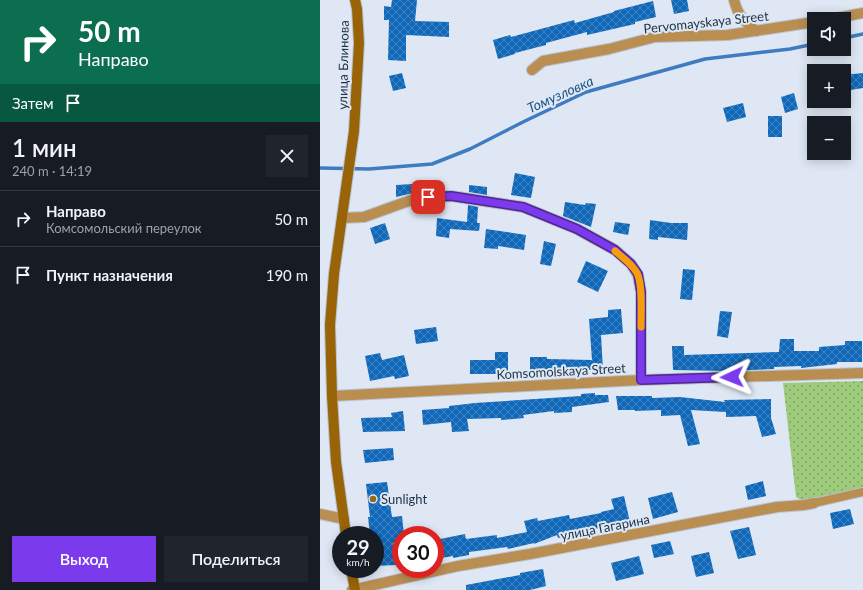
<!DOCTYPE html>
<html lang="ru">
<head>
<meta charset="utf-8">
<style>
	:root { --surface:#171b24; --page:#20242c; --text:#f1f3f6; --muted:#9ea1a6; --line:#363941; --accent:#7c3aed }
	body { margin:0; font-family:Lato,sans-serif; background:var(--page); color:var(--text); height:100vh; display:flex; flex-direction:column; font-size:15px; white-space:nowrap }
	* { box-sizing:border-box; margin:0 }
	p { font-size:13px; color:var(--muted) }
	.icon { flex:none; width:22px; height:22px; fill:none; stroke:currentColor; stroke-width:2; stroke-linecap:round; stroke-linejoin:round }
	.map { position:relative; flex:1; overflow:hidden }
	.panel { display:flex; flex-direction:column; background:var(--surface); width:320px }
	.panel>* { flex:none }
	.banner { background:#0b6e4f; color:#fff; overflow:hidden }
	.tools { position:absolute; left:487px; top:12px; display:grid; gap:8px }
	.tools a { display:grid; place-items:center; width:44px; height:44px; border-radius:0px; background:var(--surface); box-shadow:0 2px 10px #0003; font-size:20px }
	.speed { position:absolute; left:12px; top:526px; display:flex; gap:8px; font-size:20px; font-weight:700; text-align:center }
	.speed>* { display:grid; place-content:center; width:52px; height:52px; border-radius:50%; background:var(--surface); box-shadow:0 2px 10px #0003; line-height:1 }
	.speed small { font-size:10px; font-weight:400 }
	.speed .limit { border:6px solid #d22; background:#fff; color:#111 }
	.pin { position:absolute; display:grid; place-items:center; width:34px; height:34px; color:#fff; margin:-17px; border-radius:8px; box-shadow:0 2px 6px #0006 }
	.me { position:absolute; width:44px; margin:-22px; rotate:268deg; stroke-linejoin:round; filter:drop-shadow(0 0 3px #0008) }
	.turn { display:flex; align-items:center; gap:14px; height:84px; padding:0 12px; font-size:18px }
	.turn .icon { width:52px; height:52px; stroke-width:2.5 }
	.turn b { display:block; font-size:28px; line-height:34px }
	.then { display:flex; align-items:center; height:38px; padding:0 12px; background:#0003; gap:8px; font-size:15px }
	.round { display:grid; place-items:center; flex:none; width:42px; height:42px; border-radius:0px; background:var(--page) }
	.summary { display:flex; align-items:center; justify-content:space-between; height:68px; padding:0 12px }
	h1 { font-size:24px; font-weight:600; line-height:30px }
	.action { display:flex; gap:8px; margin-top:auto; padding:8px 12px }
	.action a { flex:1; height:46px; border-radius:0px; background:var(--accent); color:#fff; font-size:16px; font-weight:600; line-height:46px; text-align:center }
	.action a+a { background:var(--page); color:var(--text) }
	ul { padding:0; list-style:none }
	li { display:flex; align-items:center; gap:12px; height:56px; padding:0 12px; border-top:1px solid var(--line) }
	li div { flex:1 }
	li b { display:block; font-size:15px }
	li em { font-style:normal }
	main { display:flex; flex:1; min-height:0 }
	.map>svg:first-child { display:block }
	.park { fill:url(#park-dots) }
	.lines { fill:none; stroke-linecap:round; stroke-linejoin:round }
	.stream { stroke:#3f7cbf; stroke-width:3.5 }
	.building { fill:url(#building-cross-hatch) }
	.pedestrian-casing { stroke:#b7c3d1; stroke-width:10 }
	.minor-casing { stroke:#b7c3d1; stroke-width:12 }
	.secondary-casing { stroke:#b7c3d1; stroke-width:12 }
	.pedestrian { stroke:#ba8d51; stroke-width:8 }
	.minor { stroke:#ba8d51; stroke-width:10 }
	.secondary { stroke:#986407; stroke-width:10 }
	.route-casing { stroke:#51269a; stroke-width:10 }
	.route { stroke:#7c3aed; stroke-width:7 }
	.slow { stroke:#f59e0b; stroke-width:7 }
	.poi-dot { fill:#99671b; stroke:#dee7f3; stroke-width:1.5 }
	.labels { text-anchor:middle; dominant-baseline:central; stroke-width:4; stroke-linejoin:round; paint-order:stroke }
	.street-label { font-size:13px; fill:#1d3147; stroke:#dee7f3 }
	.poi-label { font-size:13px; fill:#1d3147; stroke:#dee7f3; text-anchor:start }
	.water-label { font-size:14px; font-style:italic; fill:#1d528a; stroke:#dee7f3 }
</style>
</head>
<body>
<main>
<section class="panel">
<div class="banner">
<div class="turn"><svg class="icon" aria-label="right" viewBox="0 0 24 24"><path d="M7 20v-9h11M14 6l5 5-5 5"/></svg><div><b>50 m</b>Направо</div></div>
<div class="then">Затем<svg class="icon" aria-label="arrive" viewBox="0 0 24 24"><path d="M6 21V4h12l-3 4 3 4H6"/></svg></div>
</div>
<div class="summary"><div><h1>1 мин</h1><p>240 m · 14:19</p></div><a class="round"><svg class="icon" aria-label="close" viewBox="0 0 24 24"><path d="M6 6l12 12M18 6L6 18"/></svg></a></div>
<ul>
<li><svg class="icon" aria-label="right" viewBox="0 0 24 24"><path d="M7 20v-9h11M14 6l5 5-5 5"/></svg><div><b>Направо</b><p>Комсомольский переулок</p></div><em>50 m</em></li>
<li><svg class="icon" aria-label="arrive" viewBox="0 0 24 24"><path d="M6 21V4h12l-3 4 3 4H6"/></svg><div><b>Пункт назначения</b></div><em>190 m</em></li>
</ul>
<div class="action"><a>Выход</a><a>Поделиться</a></div>
</section>
<div class="map">
<svg width="543" height="590" viewBox="0 0 543 590">
	<defs>
		<pattern id="park-dots" width="8" height="8" patternUnits="userSpaceOnUse"><rect width="8" height="8" fill="#9eca7c"/><path d="M2 2h.1M6 6h.1" fill="none" stroke="#80a567" stroke-width="1.8" stroke-linecap="round"/></pattern>
		<pattern id="building-cross-hatch" width="8" height="8" patternUnits="userSpaceOnUse"><rect width="8" height="8" fill="#0f68ba"/><path d="M0 0l8 8M0 8l8-8" fill="none" stroke="#4383be"/></pattern>
	</defs>
	<rect width="100%" height="100%" fill="#dee7f3"/>
	<!-- park -->
	<polygon class="park" points="543,381 543,488 483,501 476,497 463,383"/>
	<g class="lines">
		<!-- stream -->
		<g class="stream">
			<polyline points="524,38 543,34"/>
			<polyline points="0,168 49,169 112,164 150,149 205,121 266,92 385,59 470,49 494,44"/>
		</g>
	</g>
	<!-- building -->
	<g class="building">
		<polygon points="72,0 97,0 95,21 129,22 129,37 86,35 86,61 68,60 69,20 64,20 64,6 71,7"/>
		<polygon points="351,0 367,0 369,11 354,14"/>
		<polygon points="333,1 336,17 315,22 315,24 267,35 267,32 226,43 226,45 195,53 195,54 178,59 173,40 190,35 191,37 254,20 255,23 294,12 294,11"/>
		<polygon points="82,73 86,88 73,91 69,76"/>
		<polygon points="543,73 543,88 524,91 524,75"/>
		<polygon points="474,93 478,109 465,113 461,97"/>
		<polygon points="423,103 426,117 407,122 403,108"/>
		<rect x="448" y="116" width="14" height="21"/>
		<polygon points="195,173 215,177 211,198 191,195"/>
		<polygon points="93,184 93,193 76,197 76,185"/>
		<polygon points="149,185 167,187 167,195 149,192"/>
		<polygon points="245,202 265,205 266,203 276,204 271,227 243,216"/>
		<polygon points="148,205 158,207 157,223 160,223 159,231 130,229 129,238 116,236 117,218 147,222"/>
		<polygon points="330,220 351,223 368,223 367,240 338,237 338,240 329,239"/>
		<polygon points="295,222 310,224 308,235 293,232"/>
		<polygon points="65,223 70,239 55,244 50,228"/>
		<polygon points="166,229 206,235 204,250 178,246 178,249 164,248"/>
		<polygon points="224,241 236,244 231,266 220,264"/>
		<polygon points="266,261 288,271 278,292 257,282"/>
		<polygon points="363,269 375,270 372,300 360,299"/>
		<polygon points="301,309 303,333 281,335 283,370 268,370 268,374 210,373 210,357 227,357 227,359 272,360 269,319 288,317 288,310"/>
		<polygon points="400,311 412,312 408,338 397,336"/>
		<polygon points="116,327 118,341 96,344 94,330"/>
		<polygon points="460,339 474,339 474,351 499,351 499,347 525,345 525,341 542,341 542,362 517,362 517,364 481,368 481,366 454,367 454,369 406,371 353,370 352,346 364,346 364,355 459,352"/>
		<polygon points="175,352 188,352 188,374 150,374 150,360 175,360"/>
		<polygon points="60,353 62,360 84,355 89,376 75,379 74,376 50,381 45,356"/>
		<polygon points="275,393 275,395 288,395 289,402 252,407 252,412 234,413 234,411 203,415 204,418 181,420 181,418 147,419 149,431 132,432 131,422 103,425 102,410 129,408 129,406 155,403 261,396 261,394"/>
		<polygon points="296,396 332,396 332,398 360,397 405,402 404,400 451,399 451,418 456,434 442,437 436,416 406,417 406,412 371,410 380,444 368,446 360,415 341,416 341,410 315,411 315,410 298,410"/>
		<polygon points="83,411 85,431 43,432 41,418 72,417 71,413"/>
		<polygon points="73,448 74,460 45,463 43,450"/>
		<polygon points="443,481 446,496 428,500 425,486"/>
		<polygon points="67,482 72,517 82,516 84,535 81,535 81,541 73,543 76,565 55,566 55,535 50,535 48,517 50,517 46,484"/>
		<polygon points="352,492 358,512 333,519 328,498"/>
		<polygon points="304,496 310,522 254,533 254,535 238,538 237,535 214,544 214,543 188,549 187,547 149,552 149,555 133,558 133,556 115,559 115,540 145,534 146,539 177,535 177,538 207,532 204,521 217,518 218,521 249,515 250,519 281,513 281,512 294,509 291,499"/>
		<polygon points="530,509 534,524 513,529 510,513"/>
		<polygon points="429,527 436,555 418,559 410,531"/>
		<polygon points="350,541 354,554 334,558 331,545"/>
		<polygon points="389,552 394,573 376,577 371,556"/>
		<polygon points="319,556 324,574 296,581 291,563"/>
		<polygon points="223,569 226,586 210,590 146,590 146,585 200,575 200,573"/>
	</g>
	<g class="lines">
		<defs>
			<polyline id="pedestrian" points="494,503 543,492"/>
			<g id="minor">
				<path d="M414,0c4,16 10,21 22,31"/>
				<polyline points="512,19 543,13"/>
				<polyline points="212,70 223,61 289,49 335,37 408,35 494,22"/>
				<polyline points="22,218 44,217 97,198 131,196 203,207 257,229 295,250 311,264 318,275 321,292 321,380"/>
				<polyline points="12,396 321,380 543,373"/>
				<polyline points="0,514 24,519"/>
				<polyline points="32,590 138,566 210,554 457,507 484,505 494,503"/>
			</g>
			<g id="secondary">
				<polyline points="26,535 16,462 12,396 10,325 14,274 34,131 39,43 37,9 35,0"/>
				<polyline points="31,569 35,590"/>
			</g>
		</defs>
		<!-- pedestrian casing -->
		<use href="#pedestrian" class="pedestrian-casing"/>
		<!-- minor casing -->
		<use href="#minor" class="minor-casing"/>
		<!-- secondary casing -->
		<use href="#secondary" class="secondary-casing"/>
		<!-- pedestrian -->
		<use href="#pedestrian" class="pedestrian"/>
		<!-- minor -->
		<use href="#minor" class="minor"/>
		<!-- secondary -->
		<use href="#secondary" class="secondary"/>
	</g>
	<g class="lines">
		<defs>
			<polyline id="route" points="108,197 131,196 203,207 257,229 295,250 311,264 318,274 321,292 321,380 412,377"/>
		</defs>
		<!-- route casing -->
		<use href="#route" class="route-casing"/>
		<!-- route -->
		<use href="#route" class="route"/>
		<!-- slow -->
		<path class="slow" d="M295,251c8,7 17,13 22,22 6,11 4,41 4,54"/>
	</g>
	<!-- markers -->
	<circle class="poi-dot" cx="53" cy="499" r="4"/>
	<g class="labels">
		<!-- street labels -->
		<g class="street-label">
			<text transform="translate(386 22) rotate(-6)">Pervomayskaya Street</text>
			<text transform="translate(23 65) rotate(-89)">улица Блинова</text>
			<text transform="translate(241 371) rotate(-3)">Komsomolskaya Street</text>
			<text transform="translate(285 527) rotate(-11)">улица Гагарина</text>
		</g>
		<!-- poi labels -->
		<g class="poi-label">
			<text x="61" y="499">Sunlight</text>
		</g>
		<!-- water labels -->
		<g class="water-label">
			<text transform="translate(240 94) rotate(-24)">Томузловка</text>
		</g>
	</g>
</svg>
<div class="tools">
<a><svg class="icon" aria-label="sound" viewBox="0 0 24 24"><path d="M4 9h4l5-4v14l-5-4H4zM17 9q2 3 0 6"/></svg></a>
<a>+</a>
<a>−</a>
</div>
<div class="speed"><div>29<small>km/h</small></div><div class="limit">30</div></div>
<div class="pin" style="left:108px;top:197px;background:#d93025"><svg class="icon" aria-label="arrive" viewBox="0 0 24 24"><path d="M6 21V4h12l-3 4 3 4H6"/></svg></div>
<svg class="me" style="left:412px;top:377px" viewBox="-20 -20 40 40"><path d="M0-17L14 15 0 8-14 15z" fill="#7c3aed" stroke="#fff" stroke-width="4"/></svg>
</div>
</main>
</body>
</html>
